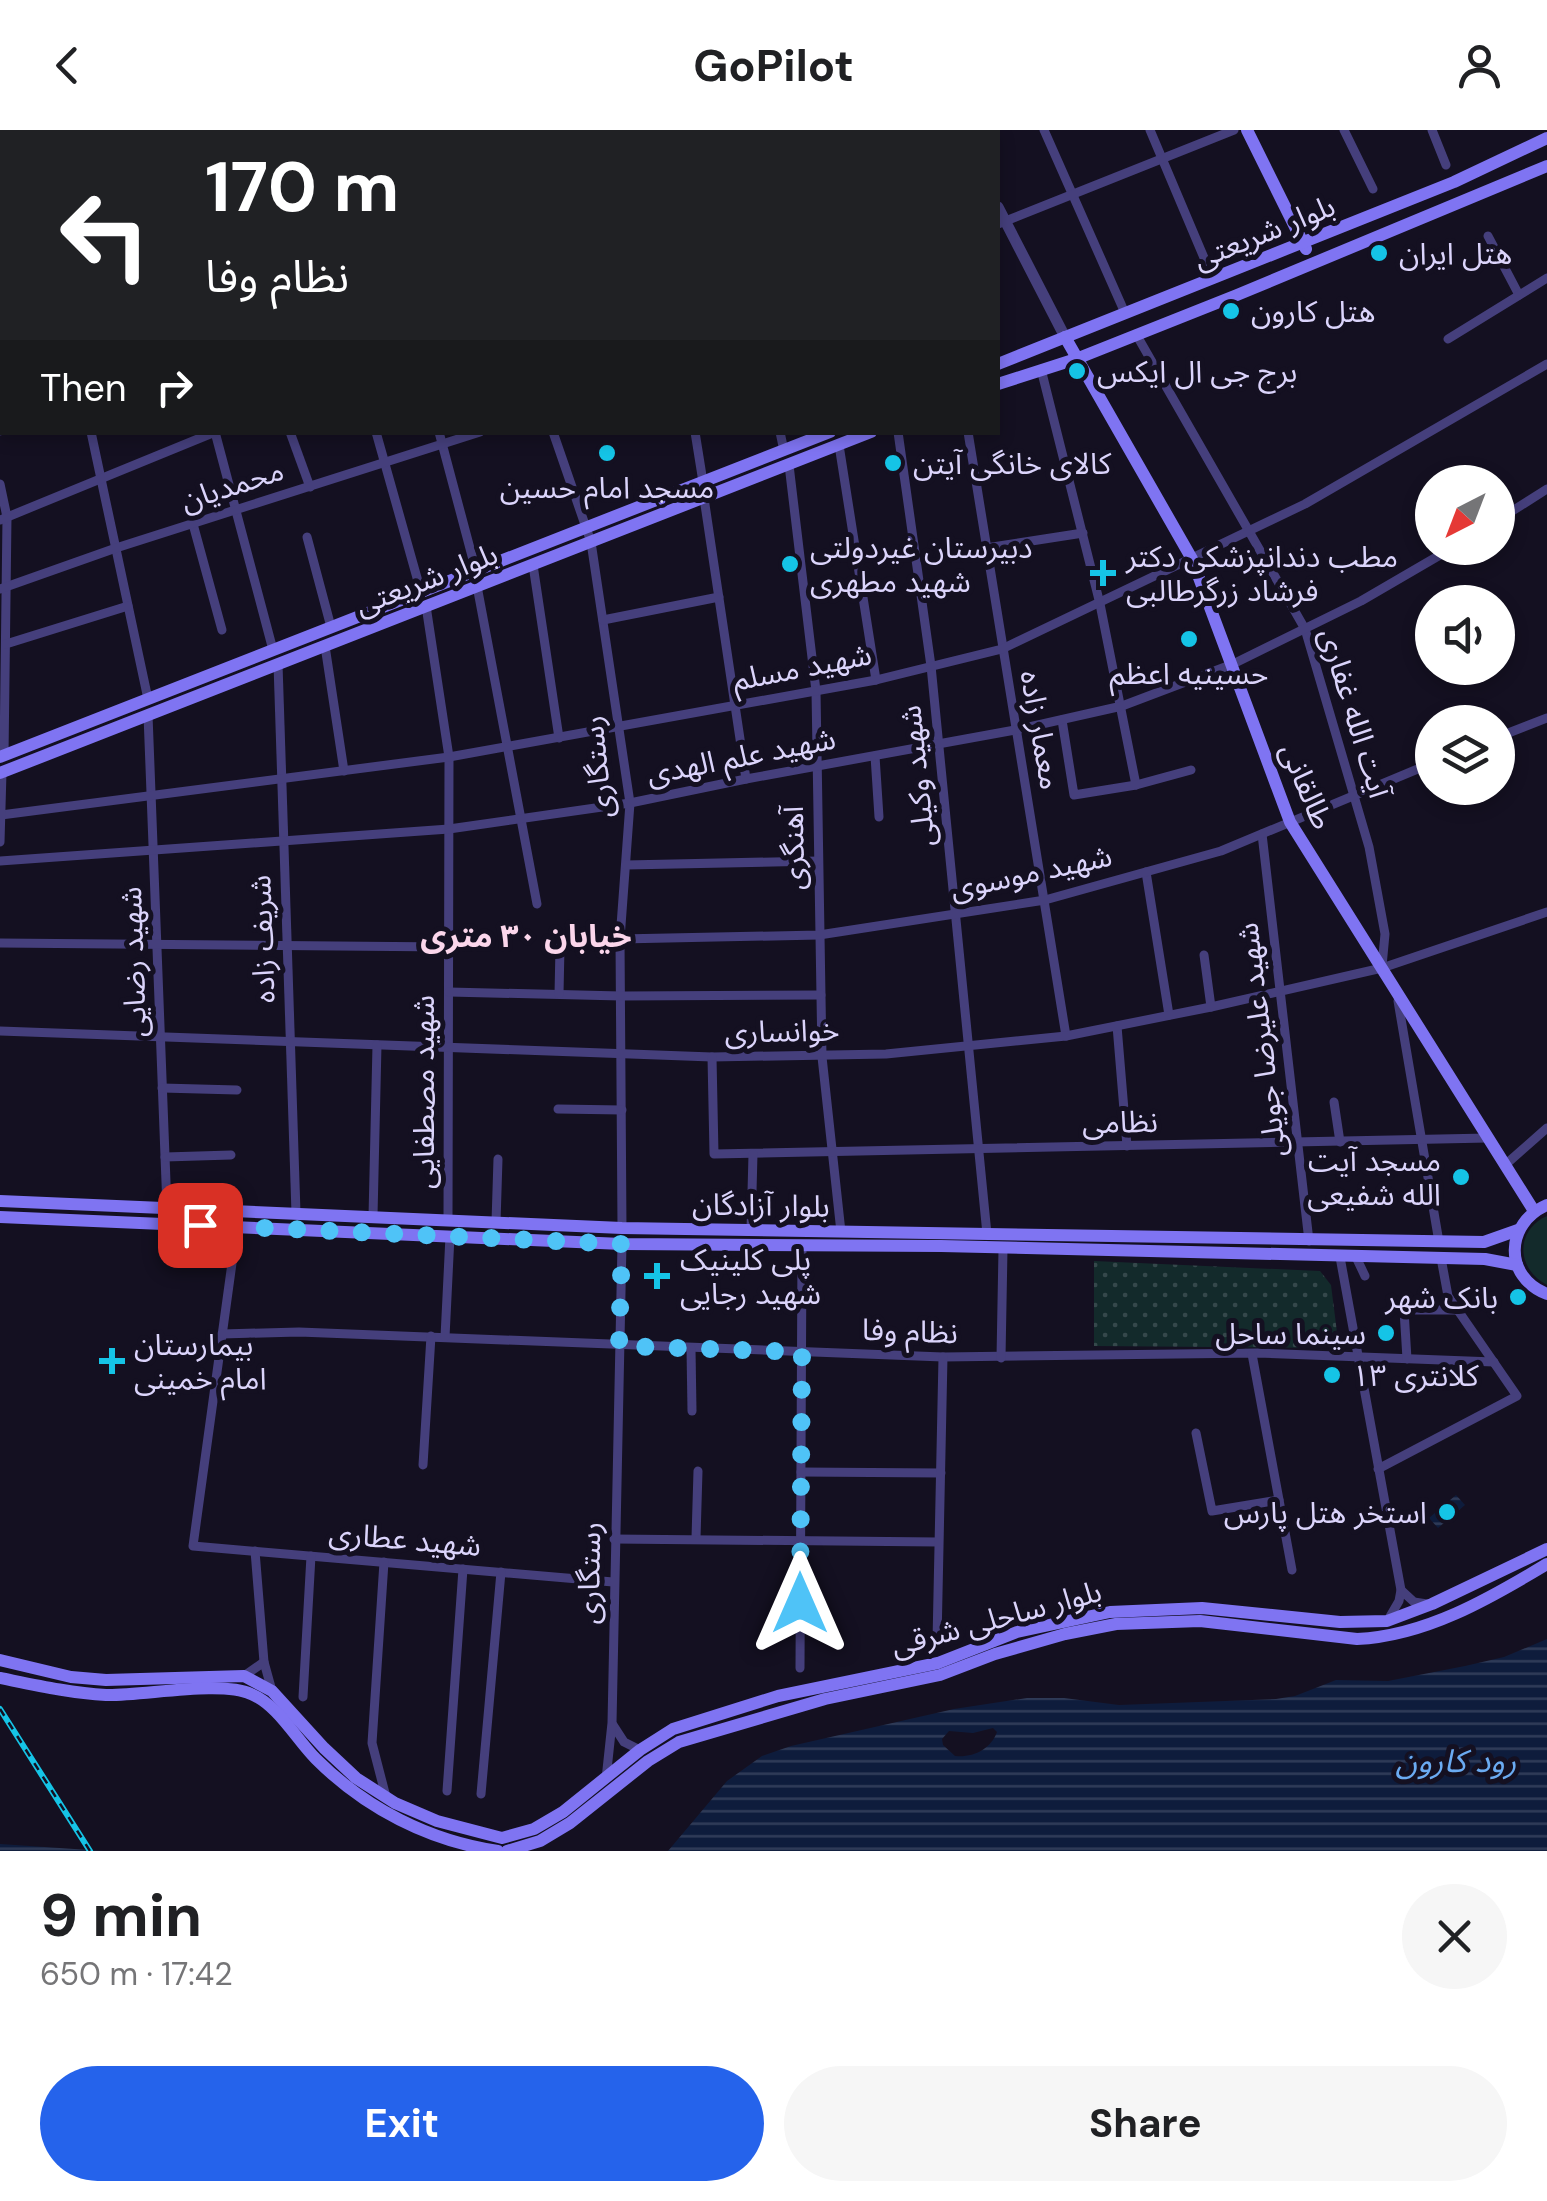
<!DOCTYPE html>
<html lang="en">
<head>
<meta charset="utf-8">
<style>
	:root { --surface:#fff; --page:#f6f6f6; --text:#202124; --muted:#757577; --accent:#2563eb }
	body { margin:0; font-family:"DM Sans","Noto Sans Arabic",sans-serif; background:var(--page); color:var(--text); height:100vh; display:flex; flex-direction:column; font-size:38px; white-space:nowrap }
	* { box-sizing:border-box; margin:0 }
	p { font-size:32px; color:var(--muted) }
	.icon { flex:none; width:55px; height:55px; fill:none; stroke:currentColor; stroke-width:2; stroke-linecap:round; stroke-linejoin:round }
	.map { position:relative; height:1721px; overflow:hidden }
	.panel { display:flex; flex-direction:column; background:var(--surface); flex:1 }
	.panel>* { flex:none }
	.guide { position:absolute; left:0px; top:0px; width:1000px; height:305px; box-shadow:0 5px 15px #0003; background:#202124; color:#fff; overflow:hidden }
	.needle { width:65px; rotate:222deg }
	.buttons { position:absolute; left:1415px; top:335px; display:grid; gap:20px }
	.buttons a { display:grid; place-items:center; width:100px; height:100px; border-radius:50%; background:var(--surface); box-shadow:0 5px 15px #0003; font-size:50px }
	.pin { position:absolute; display:grid; place-items:center; width:85px; height:85px; color:#fff; margin:-42px; border-radius:20px; box-shadow:0 5px 15px #0006 }
	.me { position:absolute; width:110px; margin:-55px; rotate:0deg; stroke-linejoin:round; filter:drop-shadow(0 0 8px #0008) }
	.turn { display:flex; align-items:center; gap:35px; height:210px; padding:0 40px; font-size:45px }
	.turn .icon { width:130px; height:130px; stroke-width:2.5 }
	.turn b { display:block; font-size:70px; line-height:85px }
	.then { display:flex; align-items:center; height:95px; padding:0 40px; background:#0003; gap:20px; font-size:38px }
	.round { display:grid; place-items:center; flex:none; width:105px; height:105px; border-radius:52px; background:var(--page) }
	.headline { display:flex; align-items:center; justify-content:space-between; height:170px; padding:0 40px }
	h1 { font-size:60px; font-weight:700; line-height:75px }
	.action { display:flex; gap:20px; margin-top:auto; padding:20px 40px }
	.action a { flex:1; height:115px; border-radius:60px; background:var(--accent); color:#fff; font-size:40px; font-weight:700; line-height:115px; text-align:center }
	.action a+a { background:var(--page); color:var(--text) }
	header { display:flex; justify-content:space-between; align-items:center; height:130px; padding:0 40px; background:var(--surface); font-size:45px; font-weight:700 }
	.map>svg:first-child { display:block }
	.grass { fill:#132a2b }
	.park { fill:url(#park-dots) }
	.water { fill:url(#water-rules); fill-rule:evenodd }
	.lines { fill:none; stroke-linecap:round; stroke-linejoin:round }
	.minor { stroke:#453f7c; stroke-width:9 }
	.tertiary { stroke:#453f7c; stroke-width:11 }
	.secondary { stroke:#7f74f2; stroke-width:12 }
	.rail-casing { stroke:#15c4e6; stroke-width:6 }
	.rail { stroke:#141021; stroke-width:2.5; stroke-dasharray:8; stroke-linecap:butt }
	.route { stroke:#4fc3f7; stroke-width:18; stroke-dasharray:0 32.4 }
	.poi-dot { fill:#15c4e6; stroke:#141021; stroke-width:4 }
	.labels { text-anchor:middle; dominant-baseline:central; stroke-width:10; stroke-linejoin:round; paint-order:stroke }
	.street-label { font-size:30px; fill:#dbd4fb; stroke:#141021 }
	.poi-label { font-size:30px; fill:#dbd4fb; stroke:#141021; text-anchor:start }
	.neighbourhood-label { font-size:32px; font-weight:bold; fill:#fbd6eb; stroke:#141021 }
	.water-label { font-size:32px; font-style:italic; fill:#6babf2; stroke:#141021 }
</style>
</head>
<body>
<header><svg class="icon" aria-label="back" viewBox="0 0 24 24"><path d="M15 5l-7 7 7 7"/></svg>GoPilot<svg class="icon" aria-label="person" viewBox="0 0 24 24"><circle cx="12" cy="8" r="4"/><path d="M4 21q1-7 8-7t8 7"/></svg></header>
<div class="map">
<svg width="1547" height="1721" viewBox="0 0 1547 1721">
	<defs>
		<pattern id="park-dots" width="8" height="8" patternUnits="userSpaceOnUse" patternTransform="scale(2.5)"><rect width="8" height="8" fill="#132a2b"/><path d="M2 2h.1M6 6h.1" fill="none" stroke="#35484b" stroke-width="1.8" stroke-linecap="round"/></pattern>
		<pattern id="water-rules" width="6" height="5" patternUnits="userSpaceOnUse" patternTransform="scale(2.5)"><rect width="6" height="5" fill="#0e1c3c"/><path d="M0 2.5h6" fill="none" stroke="#303c59"/></pattern>
	</defs>
	<rect width="100%" height="100%" fill="#141021"/>
	<!-- grass -->
	<path class="grass" d="M1547,1086v69c-31,-16 -32,-55 0,-69z"/>
	<!-- park -->
	<g class="park">
		<polygon points="38,0 306,0 39,2"/>
		<polygon points="1094,1131 1320,1141 1331,1155 1339,1218 1094,1216"/>
	</g>
	<!-- water -->
	<g class="water">
		<polygon points="1456,1365 1465,1375 1438,1398 1429,1388"/>
		<path d="M1547,1509v212h-879l59,-70 35,-25 29,-10 163,-37 73,-11h37l55,7 157,-6 19,-3 41,-16 52,1 77,-15 39,-9zM993,1598l4,4c-6,17 -24,26 -42,24l-12,-11 -1,-6 7,-8 24,2z"/>
		<polygon points="0,1714 104,1721 0,1721"/>
	</g>
	<g class="lines">
		<!-- minor -->
		<g class="minor">
			<polyline points="27,0 27,2"/>
			<polyline points="355,0 356,2"/>
			<polyline points="403,0 404,2"/>
			<polyline points="647,0 647,2"/>
			<polyline points="733,0 734,2"/>
			<polyline points="790,0 791,2"/>
			<polyline points="866,0 867,2"/>
			<polyline points="1044,0 1125,183"/>
			<polyline points="1150,0 1213,149"/>
			<polyline points="1344,0 1373,59"/>
			<polyline points="1432,0 1446,35"/>
			<polyline points="321,2 327,0"/>
			<polyline points="462,2 468,0"/>
			<polyline points="708,2 714,0"/>
			<polyline points="920,2 926,0"/>
			<polyline points="998,94 1234,0"/>
			<polyline points="1488,106 1519,165"/>
			<polyline points="0,143 2,142"/>
			<polyline points="1136,204 1305,499 1369,717 1385,804 1382,836"/>
			<polyline points="1448,209 1547,148"/>
			<polyline points="1041,239 1100,474 1136,655"/>
			<polyline points="0,301 2,300"/>
			<polyline points="91,302 148,569"/>
			<polyline points="215,302 273,520"/>
			<polyline points="290,302 310,357"/>
			<polyline points="376,302 421,462"/>
			<polyline points="439,302 476,441"/>
			<polyline points="553,302 591,412 630,673 620,809 622,1098"/>
			<polyline points="695,302 703,352"/>
			<polyline points="780,302 784,321"/>
			<polyline points="898,302 931,536 987,1104"/>
			<polyline points="968,302 1066,906"/>
			<polyline points="839,315 876,550"/>
			<polyline points="789,335 816,561 822,927 841,1102"/>
			<polyline points="0,354 7,387 4,626"/>
			<polyline points="704,368 746,649"/>
			<polyline points="0,390 215,302"/>
			<polyline points="1498,390 1547,359"/>
			<polyline points="193,394 222,500"/>
			<polyline points="307,407 331,497"/>
			<polyline points="986,418 1083,403"/>
			<polyline points="533,435 559,608"/>
			<polyline points="477,456 537,774"/>
			<polyline points="0,459 116,418 480,302"/>
			<polyline points="426,476 449,627 448,1089"/>
			<polyline points="603,490 719,467"/>
			<polyline points="6,514 128,476"/>
			<polyline points="325,516 344,641"/>
			<polyline points="278,534 296,1083"/>
			<polyline points="148,585 167,1078"/>
			<polyline points="1062,590 1074,665 1136,655 1191,640"/>
			<polyline points="1498,607 1547,588"/>
			<polyline points="875,626 879,687"/>
			<polyline points="1,685 449,627 876,550 1002,519 1305,374 1547,234"/>
			<polyline points="1262,704 1309,1111"/>
			<polyline points="0,712 2,642"/>
			<polyline points="0,731 449,699 630,673 746,649 1015,600 1122,576 1233,534 1361,471 1452,418"/>
			<polyline points="626,735 818,731"/>
			<polyline points="1146,742 1169,885"/>
			<polyline points="620,809 819,805 1045,770 1221,721 1432,633"/>
			<polyline points="0,813 449,817"/>
			<polyline points="1204,825 1211,877"/>
			<polyline points="449,862 621,866 821,865"/>
			<polyline points="559,864 560,817"/>
			<polyline points="1398,871 1439,1112"/>
			<polyline points="1117,896 1127,1016"/>
			<polyline points="0,901 712,927 886,924 1066,906 1211,877 1382,838 1547,782"/>
			<polyline points="712,927 714,1024 1488,1008"/>
			<polyline points="162,958 237,960"/>
			<polyline points="1334,972 1340,1012"/>
			<polyline points="558,979 622,980"/>
			<polyline points="165,1027 231,1025"/>
			<polyline points="1505,1035 1547,998"/>
			<polyline points="373,1086 377,915"/>
			<polyline points="496,1092 498,1029"/>
			<polyline points="237,1097 193,1416 613,1452"/>
			<polyline points="751,1100 753,1024"/>
			<polyline points="1340,1127 1401,1460 1399,1471 1388,1490"/>
			<polyline points="1356,1127 1365,1146"/>
			<polyline points="222,1204 299,1202 943,1227 1258,1223 1494,1232"/>
			<polyline points="445,1207 450,1106"/>
			<polyline points="691,1219 692,1281"/>
			<polyline points="1252,1224 1292,1440"/>
			<polyline points="1001,1228 1003,1119"/>
			<polyline points="1407,1229 1404,1180 1458,1180"/>
			<polyline points="1196,1303 1212,1381 1279,1370"/>
			<polyline points="423,1335 431,1206"/>
			<polyline points="1378,1339 1517,1266 1448,1166 1441,1128"/>
			<polyline points="801,1342 941,1343"/>
			<polyline points="696,1408 698,1341"/>
			<polyline points="614,1409 938,1412"/>
			<polyline points="255,1421 264,1532"/>
			<polyline points="384,1432 372,1613 386,1667"/>
			<polyline points="1401,1460 1414,1472 1427,1474"/>
			<polyline points="937,1511 943,1227"/>
			<polyline points="800,1538 802,1117"/>
			<polyline points="244,1546 264,1532 272,1561"/>
			<polyline points="303,1567 311,1426"/>
			<polyline points="613,1595 624,1612 640,1620"/>
			<polyline points="606,1649 612,1593 622,1114"/>
			<polyline points="447,1661 463,1439"/>
			<polyline points="481,1664 501,1442"/>
		</g>
		<!-- tertiary -->
		<g class="tertiary">
			<polyline points="965,0 966,2"/>
			<polyline points="998,77 1065,207"/>
		</g>
		<!-- secondary -->
		<g class="secondary">
			<polyline points="1247,0 1306,119"/>
			<polyline points="1065,207 1192,429 1290,692 1534,1081"/>
			<polyline points="998,234 1454,52 1547,8"/>
			<polyline points="998,254 1076,229 1237,165 1547,36"/>
			<polyline points="0,627 830,302"/>
			<polyline points="0,643 871,302"/>
			<polyline points="0,1071 622,1098 1484,1112 1518,1100"/>
			<path d="M1547,1075c-42,18 -44,72 0,89"/>
			<polyline points="0,1087 622,1114 941,1116 1485,1129 1517,1135"/>
			<polyline points="0,1530 71,1547 106,1550 244,1546 272,1561 324,1618 356,1648 395,1673 437,1691 502,1708 534,1699 563,1682 640,1620 673,1599 778,1566 938,1533 1017,1502 1110,1482 1202,1478 1340,1492 1387,1491 1432,1474 1547,1419"/>
			<path d="M0,1548c35,7 71,15 106,17 37,1 115,-15 145,-1 27,11 45,45 65,65 49,49 113,82 182,92"/>
			<path d="M507,1721l33,-10 30,-18 78,-62 31,-19 146,-43 115,-24 55,-21 70,-20 51,-10 84,-3 157,18c68,-3 132,-40 190,-75"/>
		</g>
		<defs>
			<polyline id="rail" points="0,1579 90,1721"/>
		</defs>
		<!-- rail casing -->
		<use href="#rail" class="rail-casing"/>
		<!-- rail -->
		<use href="#rail" class="rail"/>
	</g>
	<g class="lines">
		<!-- route -->
		<polyline class="route" points="200,1095 622,1114 619,1216 802,1222 800,1473"/>
	</g>
	<!-- markers -->
	<g class="poi-dot">
		<circle cx="1379" cy="123" r="10"/>
		<circle cx="1231" cy="181" r="10"/>
		<circle cx="1077" cy="241" r="10"/>
		<circle cx="607" cy="323" r="10"/>
		<circle cx="893" cy="333" r="10"/>
		<circle cx="790" cy="434" r="10"/>
		<path d="M1098 428h10v10h10v10h-10v10h-10v-10h-10v-10h10z"/>
		<circle cx="1189" cy="509" r="10"/>
		<circle cx="1461" cy="1047" r="10"/>
		<path d="M652 1131h10v10h10v10h-10v10h-10v-10h-10v-10h10z"/>
		<circle cx="1518" cy="1167" r="10"/>
		<circle cx="1386" cy="1203" r="10"/>
		<path d="M107 1216h10v10h10v10h-10v10h-10v-10h-10v-10h10z"/>
		<circle cx="1332" cy="1245" r="10"/>
		<circle cx="1447" cy="1382" r="10"/>
	</g>
	<g class="labels">
		<!-- street labels -->
		<g class="street-label">
			<text transform="translate(1264 102) rotate(-22)">بلوار شریعتی</text>
			<text transform="translate(232 355) rotate(-18)">محمدیان</text>
			<text transform="translate(426 449) rotate(-21)">بلوار شریعتی</text>
			<text transform="translate(802 537) rotate(-11)">شهید مسلم</text>
			<text transform="translate(1355 583) rotate(73)">آیت الله غفاری</text>
			<text transform="translate(1041 600) rotate(80)">معمار زاده</text>
			<text transform="translate(741 626) rotate(-11)">شهید علم الهدی</text>
			<text transform="translate(597 637) rotate(-96)">رستگاری</text>
			<text transform="translate(917 646) rotate(-96)">شهید وکیلی</text>
			<text transform="translate(1307 656) rotate(67)">طالقانی</text>
			<text transform="translate(793 718) rotate(-91)">آهنگری</text>
			<text transform="translate(1031 742) rotate(-12)">شهید موسوی</text>
			<text transform="translate(262 809) rotate(-92)">شریف زاده</text>
			<text transform="translate(133 832) rotate(-92)">شهید رضایی</text>
			<text transform="translate(782 901) rotate(-1)">خوانساری</text>
			<text transform="translate(1261 910) rotate(-97)">شهید علیرضا جویلی</text>
			<text transform="translate(423 962) rotate(-90)">شهید مصطفایی</text>
			<text transform="translate(1120 992) rotate(-1)">نظامی</text>
			<text transform="translate(761 1075) rotate(1)">بلوار آزادگان</text>
			<text transform="translate(910 1201) rotate(2)">نظام وفا</text>
			<text transform="translate(405 1409) rotate(5)">شهید عطاری</text>
			<text transform="translate(589 1443) rotate(-89)">رستگاری</text>
			<text transform="translate(996 1488) rotate(-15)">بلوار ساحلی شرقی</text>
		</g>
		<!-- poi labels -->
		<g class="poi-label">
			<text x="1399" y="123">هتل ایران</text>
			<text x="1251" y="181">هتل کارون</text>
			<text x="1097" y="241">برج جی ال ایکس</text>
			<text x="913" y="333">کالای خانگی آیتن</text>
			<text x="607" y="357" text-anchor="middle">مسجد امام حسین</text>
			<text x="810" y="417">دبیرستان غیردولتی<tspan x="810" dy="34">شهید مطهری</tspan></text>
			<text x="1126" y="426">مطب دندانپزشکی دکتر<tspan x="1126" dy="34">فرشاد زرگرطالبی</tspan></text>
			<text x="1189" y="543" text-anchor="middle">حسینیه اعظم</text>
			<text x="1441" y="1030" text-anchor="end">مسجد آیت<tspan x="1441" dy="34">الله شفیعی</tspan></text>
			<text x="680" y="1129">پلی کلینیک<tspan x="680" dy="34">شهید رجایی</tspan></text>
			<text x="1498" y="1167" text-anchor="end">بانک شهر</text>
			<text x="1366" y="1203" text-anchor="end">سینما ساحل</text>
			<text x="134" y="1214">بیمارستان<tspan x="134" dy="34">امام خمینی</tspan></text>
			<text x="1352" y="1245">کلانتری ۱۳</text>
			<text x="1427" y="1382" text-anchor="end">استخر هتل پارس</text>
		</g>
		<!-- neighbourhood labels -->
		<g class="neighbourhood-label">
			<text x="526" y="806">خیابان ۳۰ متری</text>
		</g>
		<!-- water labels -->
		<g class="water-label">
			<text x="1456" y="1631">رود کارون</text>
		</g>
	</g>
</svg>
<div class="buttons">
<a><svg class="needle" viewBox="-14 -14 28 28"><path d="M0-13l5 13h-10z" fill="#e53935"/><path d="M0 13l5-13h-10z" fill="#757577"/></svg></a>
<a><svg class="icon" aria-label="sound" viewBox="0 0 24 24"><path d="M4 9h4l5-4v14l-5-4H4zM17 9q2 3 0 6"/></svg></a>
<a><svg class="icon" aria-label="layers" viewBox="0 0 24 24"><path d="M12 4l9 5-9 5-9-5zM3 14l9 5 9-5"/></svg></a>
</div>
<div class="pin" style="left:200px;top:1095px;background:#d93025"><svg class="icon" aria-label="arrive" viewBox="0 0 24 24"><path d="M6 21V4h12l-3 4 3 4H6"/></svg></div>
<svg class="me" style="left:800px;top:1473px" viewBox="-20 -20 40 40"><path d="M0-17L14 15 0 8-14 15z" fill="#4fc3f7" stroke="#fff" stroke-width="4"/></svg>
<div class="guide">
<div class="turn"><svg class="icon" aria-label="left" viewBox="0 0 24 24"><path d="M17 20v-9H6M10 6l-5 5 5 5"/></svg><div><b>170 m</b>نظام وفا</div></div>
<div class="then">Then<svg class="icon" aria-label="right" viewBox="0 0 24 24"><path d="M7 20v-9h11M14 6l5 5-5 5"/></svg></div>
</div>
</div>
<section class="panel">
<div class="headline"><div><h1>9 min</h1><p>650 m · 17:42</p></div><a class="round"><svg class="icon" aria-label="close" viewBox="0 0 24 24"><path d="M6 6l12 12M18 6L6 18"/></svg></a></div>
<div class="action"><a>Exit</a><a>Share</a></div>
</section>
</body>
</html>
